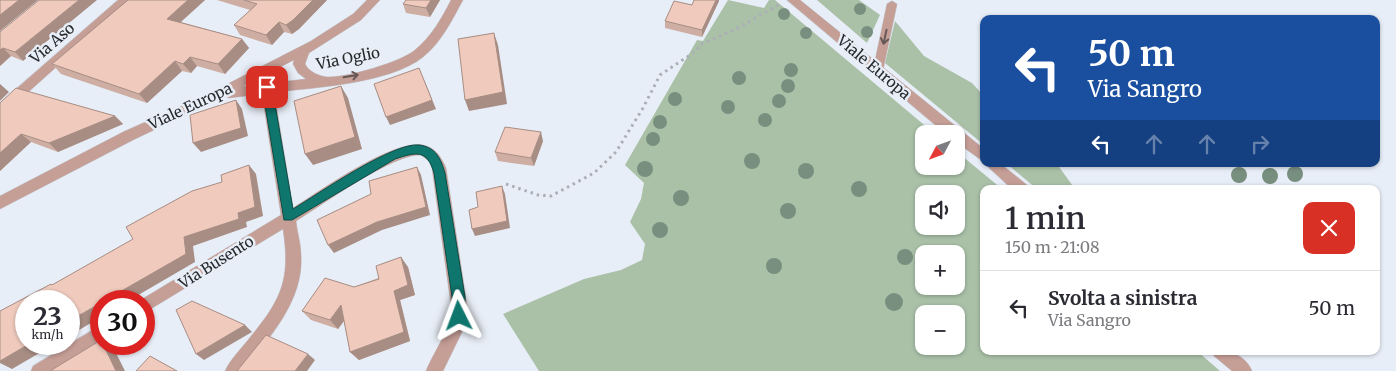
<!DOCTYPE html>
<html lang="it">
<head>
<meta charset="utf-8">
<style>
	:root { --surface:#fff; --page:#f7f7f7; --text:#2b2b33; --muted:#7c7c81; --line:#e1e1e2 }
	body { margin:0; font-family:Merriweather,serif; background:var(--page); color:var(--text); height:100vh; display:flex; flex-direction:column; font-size:19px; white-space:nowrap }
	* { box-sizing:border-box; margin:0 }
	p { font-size:16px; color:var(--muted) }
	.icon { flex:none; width:28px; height:28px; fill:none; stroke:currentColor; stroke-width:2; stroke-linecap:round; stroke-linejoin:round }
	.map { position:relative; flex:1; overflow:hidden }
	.panel { position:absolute; left:980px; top:185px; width:400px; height:170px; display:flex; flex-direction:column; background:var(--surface); border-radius:10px; box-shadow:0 1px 4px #0004 }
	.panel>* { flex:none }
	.guide { position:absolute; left:980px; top:15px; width:400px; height:152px; border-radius:10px; box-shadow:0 1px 4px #0004; background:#1a4fa0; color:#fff; overflow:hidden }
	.needle { width:32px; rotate:229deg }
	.tools { position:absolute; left:915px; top:125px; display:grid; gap:10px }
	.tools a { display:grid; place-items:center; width:50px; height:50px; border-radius:10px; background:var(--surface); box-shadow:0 1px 4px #0004; font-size:25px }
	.speed { position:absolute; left:15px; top:290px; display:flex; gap:10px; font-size:25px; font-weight:700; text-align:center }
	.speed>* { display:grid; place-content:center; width:65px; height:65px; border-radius:50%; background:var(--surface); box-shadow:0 1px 4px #0004; line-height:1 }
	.speed small { font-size:12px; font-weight:400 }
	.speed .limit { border:8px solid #d22; background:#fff; color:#111 }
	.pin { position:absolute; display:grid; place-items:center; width:42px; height:42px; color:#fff; margin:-21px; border-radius:10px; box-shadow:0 2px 8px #0006 }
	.me { position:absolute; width:55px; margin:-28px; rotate:357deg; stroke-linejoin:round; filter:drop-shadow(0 0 4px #0008) }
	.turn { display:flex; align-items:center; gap:18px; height:105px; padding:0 25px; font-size:22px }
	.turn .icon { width:65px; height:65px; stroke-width:2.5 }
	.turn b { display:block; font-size:35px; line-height:42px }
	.lanes { display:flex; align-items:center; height:48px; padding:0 25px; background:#0003; justify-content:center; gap:25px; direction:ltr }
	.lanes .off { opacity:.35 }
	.round { display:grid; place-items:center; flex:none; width:52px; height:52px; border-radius:10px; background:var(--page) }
	.overview { display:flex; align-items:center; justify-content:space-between; height:85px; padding:0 25px }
	h1 { font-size:30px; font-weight:600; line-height:38px }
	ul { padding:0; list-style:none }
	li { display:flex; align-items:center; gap:15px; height:75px; padding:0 25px; border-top:1px solid var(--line) }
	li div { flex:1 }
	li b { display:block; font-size:19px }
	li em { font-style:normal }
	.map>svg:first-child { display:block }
	.green { fill:#aac1a8; fill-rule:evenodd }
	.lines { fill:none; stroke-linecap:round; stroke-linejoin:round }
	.service-casing { stroke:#c5cbd3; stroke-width:1 }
	.minor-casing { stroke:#c5cbd3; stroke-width:1 }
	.path { stroke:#aaafb6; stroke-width:3; stroke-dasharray:2.5 4; stroke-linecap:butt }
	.service { fill:#c59e96; fill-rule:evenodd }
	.minor { fill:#c59e96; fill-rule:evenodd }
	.tree { fill:#788f7f }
	.wall { fill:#ceaea3 }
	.shaded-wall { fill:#a78d84 }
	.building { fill:#efcabd; stroke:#a78d84 }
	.oneway { stroke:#665857 }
	.route { fill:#0f766e; stroke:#0a4d48 }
	.labels { text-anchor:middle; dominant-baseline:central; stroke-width:5; stroke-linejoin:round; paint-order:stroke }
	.street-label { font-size:15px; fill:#272a2d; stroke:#e8eef7 }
</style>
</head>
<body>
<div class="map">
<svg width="1396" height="371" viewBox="0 0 1396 371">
	<rect width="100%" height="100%" fill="#e8eef7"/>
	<!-- green -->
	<g class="green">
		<path d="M728,0l36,8 5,-8h6l160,134h-11v32h32v-15l46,38h-18v162h213l23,20h-681l-36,-57 81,-35 37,-9 21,-10 3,-16 -15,-22 11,-23 3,-16 -19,-18 72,-125 6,1zM924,194h32v32h-32zM924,254h32v32h-32zM924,314h32v32h-32z"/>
		<polygon points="817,0 859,0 880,15 867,43"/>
		<polygon points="895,21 924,56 972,83 984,96 984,145 885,63"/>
		<polygon points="1007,164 1057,164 1075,189 1037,189"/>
	</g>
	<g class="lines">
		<defs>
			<polygon id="service" points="892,1 897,4 883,70 878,74 873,70 887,4"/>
			<g id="minor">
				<polygon points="118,0 131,0 5,113 0,115 0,103"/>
				<path d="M367,0h13l-19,20 -52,33 -4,11c4,8 14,12 22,13 19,1 74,-15 88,-27 16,-13 27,-32 36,-50h12c-11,20 -22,43 -40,57 -32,26 -108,31 -149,35l19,116c27,-17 100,-69 130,-63 13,3 18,12 23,23l21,137 -5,27 -19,39h-17c11,-26 23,-36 25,-66l-19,-137 -2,-6 -9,-7c-27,-2 -99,50 -125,66 1,11 5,23 5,34 3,46 -32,83 -58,116h-18c5,-11 15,-21 23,-31 33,-40 43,-59 35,-111l-139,84v-12h-5l142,-86 -19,-121 -33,4 -4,-2 -92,44 -133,69v-13l123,-64 89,-40 99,-51 42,-27zM294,60l-1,4 5,9 8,6 -63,7z"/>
				<polygon points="787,0 800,0 984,149 984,162 956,142 956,134 946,134"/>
				<polygon points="985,164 1001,164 1027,185 1029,189 1012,189"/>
				<polygon points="101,325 101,340 53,371 31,371 33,366"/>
				<path d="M1212,351c17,0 32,2 40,20h-20l-18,-15z"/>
			</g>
		</defs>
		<!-- service casing -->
		<use href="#service" class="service-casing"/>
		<!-- minor casing -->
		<use href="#minor" class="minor-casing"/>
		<!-- path -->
		<polyline class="path" points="506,184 538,195 551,196 594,173 616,152 643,108 660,75 696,51 700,45 736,29 780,4"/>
		<!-- service -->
		<use href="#service" class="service"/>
		<!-- minor -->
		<use href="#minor" class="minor"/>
	</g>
	<!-- trees -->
	<g class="tree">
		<circle cx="860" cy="9" r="6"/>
		<circle cx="784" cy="14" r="6"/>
		<circle cx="867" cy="32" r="6"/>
		<circle cx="806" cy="33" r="6"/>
		<circle cx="791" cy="70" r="7"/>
		<circle cx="739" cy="78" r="7"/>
		<circle cx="788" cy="86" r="7"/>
		<circle cx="675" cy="99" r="7"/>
		<circle cx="779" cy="101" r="7"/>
		<circle cx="728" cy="107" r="7"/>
		<circle cx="765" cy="120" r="7"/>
		<circle cx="660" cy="122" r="7"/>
		<circle cx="653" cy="139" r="7"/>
		<circle cx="752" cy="161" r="8"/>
		<circle cx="645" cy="169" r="8"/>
		<circle cx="806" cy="171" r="8"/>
		<circle cx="1295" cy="174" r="8"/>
		<circle cx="1239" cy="175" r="8"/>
		<circle cx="1270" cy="176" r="8"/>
		<circle cx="859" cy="189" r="8"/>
		<circle cx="681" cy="198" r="8"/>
		<circle cx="788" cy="211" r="8"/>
		<circle cx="660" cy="230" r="8"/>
		<circle cx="905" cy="257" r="8"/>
		<circle cx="774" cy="266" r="8"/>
		<circle cx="894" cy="302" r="9"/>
	</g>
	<!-- wall -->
	<g class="wall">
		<polygon points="128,0 205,0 181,22 242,39 249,48 225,74 197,66 191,73 182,71 147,103 61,74 52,64"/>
		<polygon points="217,0 327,0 299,29 292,34 284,32 272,45 240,35 234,25 250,10"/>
		<polygon points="406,0 440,0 430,17 406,13 403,4"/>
		<polygon points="719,1 702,37 665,28 665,21 692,5"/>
		<polygon points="0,32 23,61 11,56 0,66"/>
		<polygon points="0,103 115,116 123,124 58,152 31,142 0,171"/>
		<polygon points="543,141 534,166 498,161 495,152"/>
		<polygon points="408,267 415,295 400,300 410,341 359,360 350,352 344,321 338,329 311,320 302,311 354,287"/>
	</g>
	<!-- shaded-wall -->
	<g class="shaded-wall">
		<polygon points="19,0 38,0 0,31 0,15"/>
		<polygon points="79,0 97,0 23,61 15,52"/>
		<polygon points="188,0 205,0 174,28 167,19"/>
		<polygon points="313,0 327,0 299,29 292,34 286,25"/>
		<polygon points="431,0 440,0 430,17 426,8"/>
		<polygon points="716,0 719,0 719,1 702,37 702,30"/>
		<polygon points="279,22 284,32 272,45 266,35"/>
		<polygon points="494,33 498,45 507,104 469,111 465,100"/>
		<polygon points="242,39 249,48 225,74 218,64"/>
		<polygon points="3,48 11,56 0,66 0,50"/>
		<polygon points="190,57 197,66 191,73 183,64"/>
		<polygon points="175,61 182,71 147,103 139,94"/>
		<polygon points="419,68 436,109 390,125 386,117"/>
		<polygon points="0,84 9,92 0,101"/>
		<polygon points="341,86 348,98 362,149 313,165 305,154"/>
		<polygon points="236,100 242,109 248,136 201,152 193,143"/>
		<polygon points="115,116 123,124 58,152 49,143"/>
		<polygon points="541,132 543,141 534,166 531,158"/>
		<polygon points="21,134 31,142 0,171 0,153"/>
		<polygon points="249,165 256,174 263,216 246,222 247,227 193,246 195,262 128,301 104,301 184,237 238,213"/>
		<polygon points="417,167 421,175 430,215 382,230 334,253 328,245"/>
		<polygon points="502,186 505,194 510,228 475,236 472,229"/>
		<polygon points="401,257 408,267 415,295 400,300 410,341 359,360 350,352"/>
		<polygon points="101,303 101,317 69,336 69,321"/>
		<polygon points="341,305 349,314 338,329 330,320"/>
		<polygon points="245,325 252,332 204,360 196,354"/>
		<polygon points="29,344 55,344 12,369 0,363 0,361"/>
		<polygon points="103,344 107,344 113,347 125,371 116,371"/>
		<polygon points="308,354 315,360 307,371 295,371"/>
	</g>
	<!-- building -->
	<g class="building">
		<polygon points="0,0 19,0 0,15"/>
		<polygon points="39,0 79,0 15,52 3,48 0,50 0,32"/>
		<polygon points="128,0 188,0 167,19 242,39 218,64 190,57 183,64 175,61 139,94 52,64"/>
		<polygon points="244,0 313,0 293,20 286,25 279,22 266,35 234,25 257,4"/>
		<polygon points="406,0 431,0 426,8 403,4"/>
		<polygon points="694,0 716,0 702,30 665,21 674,1 692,5"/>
		<polygon points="494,33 503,92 465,100 458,39"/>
		<polygon points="419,68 432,100 386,117 374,84"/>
		<polygon points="341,86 355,137 305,154 294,101"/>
		<polygon points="16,88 115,116 49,143 21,134 0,153 0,103"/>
		<polygon points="236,100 241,128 193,143 190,115"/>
		<polygon points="505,127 541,132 531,158 495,152"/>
		<polygon points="249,165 255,207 238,213 239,219 184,237 186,254 104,301 101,301 101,303 69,321 69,301 26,301 26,344 29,344 0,361 0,311 51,284 52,285 133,239 126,227 192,191 222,182 221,175"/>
		<polygon points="417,167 426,207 377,222 328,245 317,220 371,194 369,181"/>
		<polygon points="502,186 507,221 472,229 469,210 478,207 476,192"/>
		<polygon points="401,257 408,285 394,291 404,332 350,352 341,305 330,320 302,311 325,278 354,287 379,279 376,266"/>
		<polygon points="192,301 245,325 196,354 176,310"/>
		<polygon points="266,335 308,354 295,371 237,371"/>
		<polygon points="101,340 101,344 103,344 116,371 50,371"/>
		<polygon points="150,356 177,371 136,371"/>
	</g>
	<!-- one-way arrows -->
	<defs><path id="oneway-shaft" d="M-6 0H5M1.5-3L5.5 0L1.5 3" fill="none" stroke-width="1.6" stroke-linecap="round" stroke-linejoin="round" transform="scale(1.25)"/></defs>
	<g class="oneway">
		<use href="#oneway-shaft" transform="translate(885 37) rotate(102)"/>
		<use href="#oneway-shaft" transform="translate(351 76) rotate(-10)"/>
	</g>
	<!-- route -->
	<path class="route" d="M267,84l5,3 21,122c25,-15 100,-67 126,-64 17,2 22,14 26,28l20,124v19l-2,4 -4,1 -5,-1 -2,-23 -18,-124c-7,-24 -18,-21 -39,-14l-103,61h-8l-22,-133z"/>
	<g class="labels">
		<!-- street labels -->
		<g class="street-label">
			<text transform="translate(52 43) rotate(-41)">Via Aso</text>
			<text transform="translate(348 58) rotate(-11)">Via Oglio</text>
			<text transform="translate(874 67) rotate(40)">Viale Europa</text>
			<text transform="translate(190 106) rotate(-25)">Viale Europa</text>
			<text transform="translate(216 262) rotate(-32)">Via Busento</text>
		</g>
	</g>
</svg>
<div class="tools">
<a><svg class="needle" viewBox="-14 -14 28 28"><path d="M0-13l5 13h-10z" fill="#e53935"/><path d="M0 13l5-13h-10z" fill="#7c7c81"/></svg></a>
<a><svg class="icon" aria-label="sound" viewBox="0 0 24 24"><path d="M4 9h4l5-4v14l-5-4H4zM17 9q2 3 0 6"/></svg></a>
<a>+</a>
<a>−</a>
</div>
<div class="speed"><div>23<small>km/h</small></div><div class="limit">30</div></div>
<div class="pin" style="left:267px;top:87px;background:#d93025"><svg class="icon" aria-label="arrive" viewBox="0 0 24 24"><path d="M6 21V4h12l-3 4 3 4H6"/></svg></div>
<svg class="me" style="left:459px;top:316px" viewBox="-20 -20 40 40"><path d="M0-17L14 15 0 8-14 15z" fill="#0f766e" stroke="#fff" stroke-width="4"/></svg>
<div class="guide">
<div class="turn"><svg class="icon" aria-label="left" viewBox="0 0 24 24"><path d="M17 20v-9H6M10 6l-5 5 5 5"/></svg><div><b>50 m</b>Via Sangro</div></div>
<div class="lanes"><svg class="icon" aria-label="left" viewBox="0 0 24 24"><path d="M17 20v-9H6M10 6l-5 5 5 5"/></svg><svg class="icon off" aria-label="ahead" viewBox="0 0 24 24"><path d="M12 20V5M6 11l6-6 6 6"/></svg><svg class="icon off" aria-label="ahead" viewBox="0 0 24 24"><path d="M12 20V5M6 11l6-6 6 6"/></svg><svg class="icon off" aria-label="right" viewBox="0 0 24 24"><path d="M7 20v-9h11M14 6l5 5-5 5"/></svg></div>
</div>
<section class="panel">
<div class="overview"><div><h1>1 min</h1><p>150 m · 21:08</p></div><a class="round" style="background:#d93025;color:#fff"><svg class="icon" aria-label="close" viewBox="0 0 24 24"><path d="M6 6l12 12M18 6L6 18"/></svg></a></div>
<ul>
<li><svg class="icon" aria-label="left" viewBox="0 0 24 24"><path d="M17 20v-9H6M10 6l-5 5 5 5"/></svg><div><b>Svolta a sinistra</b><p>Via Sangro</p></div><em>50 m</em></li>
</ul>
</section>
</div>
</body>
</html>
